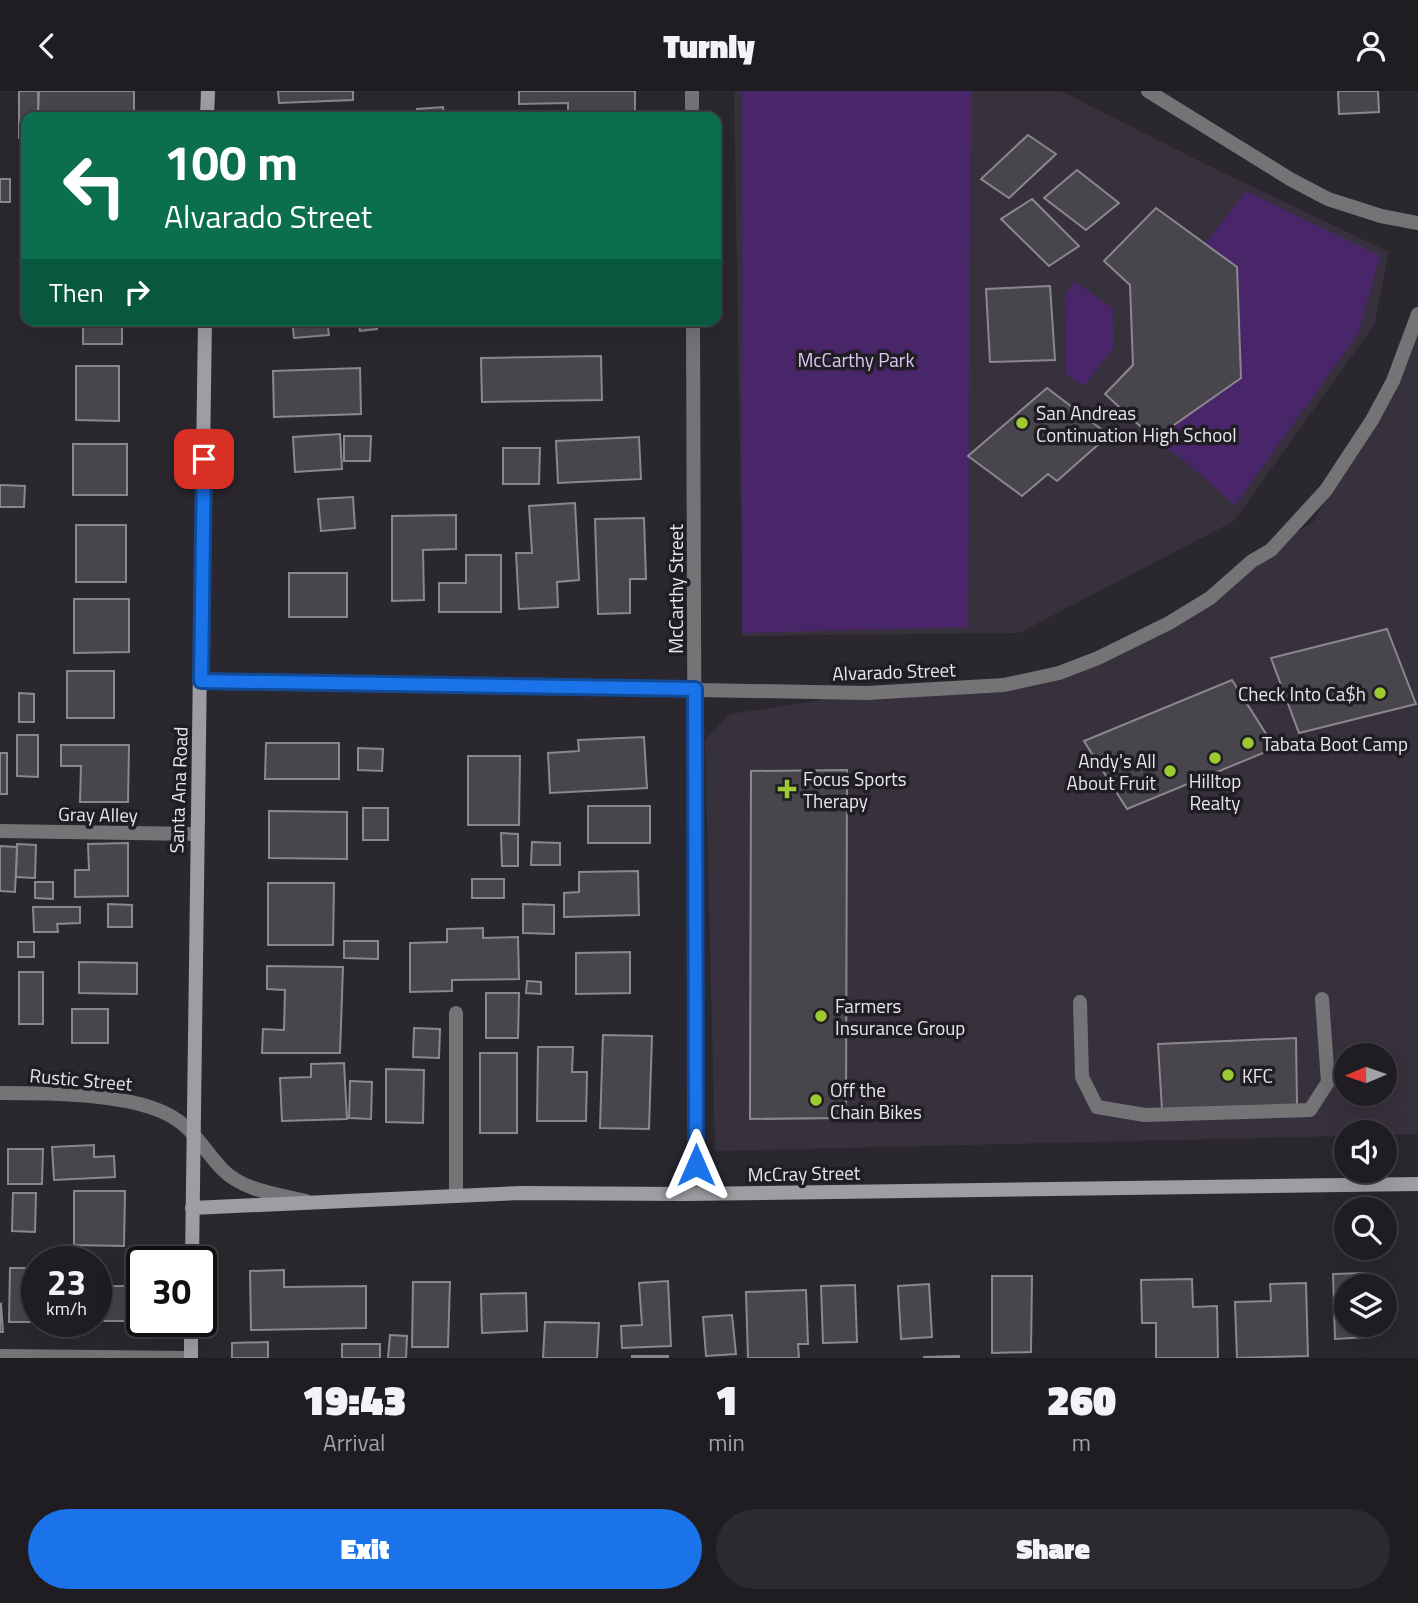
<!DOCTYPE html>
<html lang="en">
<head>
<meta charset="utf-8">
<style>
	:root { --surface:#201d22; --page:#2d2a2f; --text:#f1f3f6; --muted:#a2a2a5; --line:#3d3b40; --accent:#1a73e8 }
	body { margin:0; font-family:"Titillium Web",sans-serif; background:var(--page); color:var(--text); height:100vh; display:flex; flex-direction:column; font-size:26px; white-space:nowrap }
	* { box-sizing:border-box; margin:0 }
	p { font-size:23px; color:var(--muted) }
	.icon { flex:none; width:38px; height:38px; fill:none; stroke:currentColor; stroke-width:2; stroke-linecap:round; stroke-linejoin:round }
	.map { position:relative; height:1267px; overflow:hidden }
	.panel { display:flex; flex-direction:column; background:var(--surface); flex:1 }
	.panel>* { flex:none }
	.guide { position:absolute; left:21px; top:21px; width:700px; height:214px; border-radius:14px; box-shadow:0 7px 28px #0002,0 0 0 2px var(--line); background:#0b6e4f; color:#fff; overflow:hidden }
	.needle { width:46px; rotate:268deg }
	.buttons { position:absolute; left:1334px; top:952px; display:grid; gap:14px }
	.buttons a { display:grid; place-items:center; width:63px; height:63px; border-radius:50%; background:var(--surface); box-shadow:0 7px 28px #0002,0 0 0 2px var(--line); font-size:35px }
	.speed { position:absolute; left:21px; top:1155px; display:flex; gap:14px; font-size:35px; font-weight:700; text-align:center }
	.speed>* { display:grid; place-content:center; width:91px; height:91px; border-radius:50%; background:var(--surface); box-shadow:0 7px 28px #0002,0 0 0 2px var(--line); line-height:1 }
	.speed small { font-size:18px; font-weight:400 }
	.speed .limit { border:4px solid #111; border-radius:10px; background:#fff; color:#111 }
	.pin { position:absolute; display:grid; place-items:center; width:60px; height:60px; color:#fff; margin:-30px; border-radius:14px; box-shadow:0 4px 10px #0006 }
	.me { position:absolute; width:77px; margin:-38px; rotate:0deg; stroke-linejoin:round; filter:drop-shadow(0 0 5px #0008) }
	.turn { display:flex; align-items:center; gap:24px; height:147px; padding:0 28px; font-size:32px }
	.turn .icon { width:91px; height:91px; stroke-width:2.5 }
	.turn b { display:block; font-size:49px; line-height:60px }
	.then { display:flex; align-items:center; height:66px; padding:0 28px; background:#0003; gap:14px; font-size:26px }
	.eta { display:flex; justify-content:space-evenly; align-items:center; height:119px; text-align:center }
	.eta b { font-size:42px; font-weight:800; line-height:49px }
	.primary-button { display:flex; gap:14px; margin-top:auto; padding:14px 28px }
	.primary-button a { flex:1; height:80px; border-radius:42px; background:var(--accent); color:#fff; font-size:28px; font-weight:800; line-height:80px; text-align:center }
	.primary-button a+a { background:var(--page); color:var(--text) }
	header { display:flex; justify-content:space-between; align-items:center; height:91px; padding:0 28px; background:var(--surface); font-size:32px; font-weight:800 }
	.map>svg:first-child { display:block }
	.built { fill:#37313d; fill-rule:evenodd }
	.green { fill:#49266a }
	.building { fill:#48454c; stroke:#8b878f; stroke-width:2 }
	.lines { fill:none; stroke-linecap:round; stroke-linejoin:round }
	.lane { stroke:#747376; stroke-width:14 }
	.street { stroke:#747376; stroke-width:14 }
	.secondary { stroke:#9f9da2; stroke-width:14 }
	.route-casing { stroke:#114b97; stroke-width:18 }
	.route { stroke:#1a73e8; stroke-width:12 }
	.poi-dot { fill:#9dca30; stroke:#201e24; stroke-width:2.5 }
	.labels { text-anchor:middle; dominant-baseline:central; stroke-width:7; stroke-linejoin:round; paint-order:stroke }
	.park-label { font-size:19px; fill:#dac7f2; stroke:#201e24 }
	.poi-label { font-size:19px; fill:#e8e6eb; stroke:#201e24; text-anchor:start }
	.street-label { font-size:19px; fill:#e8e6eb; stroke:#201e24 }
</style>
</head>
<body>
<header><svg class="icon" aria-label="back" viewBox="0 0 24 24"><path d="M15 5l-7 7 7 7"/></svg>Turnly<svg class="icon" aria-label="person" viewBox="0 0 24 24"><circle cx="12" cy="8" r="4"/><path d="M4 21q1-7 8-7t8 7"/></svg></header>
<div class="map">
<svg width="1418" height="1267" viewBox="0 0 1418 1267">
	<rect width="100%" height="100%" fill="#2a272e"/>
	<!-- built -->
	<g class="built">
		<polygon points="734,0 1061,0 1207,74 1389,161 1374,234 1234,430 1019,542 743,545"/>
		<path d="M1418,222v821l-34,1v-3h-38v4l-631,15 -10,-411 25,-26 137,-21 130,-5 101,-30 94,-45 60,-52 61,-39 84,-153zM1346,964h38v39h-38z"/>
	</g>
	<!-- green -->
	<g class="green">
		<polygon points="742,0 971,0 968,536 742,542"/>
		<polygon points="1246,100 1380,165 1358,243 1235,414 1183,369 1154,348 1241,287 1237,176 1205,153"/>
		<polygon points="1074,190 1113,217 1114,256 1084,295 1066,284 1065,205"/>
	</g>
	<!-- building -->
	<g class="building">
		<polygon points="19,0 38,0 38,26 26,26 26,47 19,47"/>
		<polygon points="39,0 134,0 134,26 38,26"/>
		<polygon points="278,0 353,0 353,9 279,12"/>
		<polygon points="519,0 635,0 635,26 568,26 568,12 519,13"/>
		<polygon points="1338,0 1378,0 1379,21 1339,23"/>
		<polygon points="443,16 444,26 417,26 417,18"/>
		<polygon points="1028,44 1056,63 1009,107 981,88"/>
		<polygon points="1077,79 1119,112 1086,139 1044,107"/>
		<rect x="0" y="88" width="10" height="23"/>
		<polygon points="1032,108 1079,155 1049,175 1001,128"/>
		<polygon points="1156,117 1237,176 1241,287 1154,348 1105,303 1133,274 1130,194 1104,170"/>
		<polygon points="1050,195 1055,269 990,271 986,198"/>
		<rect x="83" y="229" width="39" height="24"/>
		<polygon points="292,229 327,229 329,244 294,247"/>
		<polygon points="358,229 376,229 377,238 360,240"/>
		<polygon points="421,229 451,229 451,234 421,235"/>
		<polygon points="601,265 602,309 482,311 481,267"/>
		<polygon points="76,275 119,275 119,330 76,329"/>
		<polygon points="360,277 361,323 274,326 273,280"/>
		<polygon points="1047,297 1109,344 1057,390 1048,383 1022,405 968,365"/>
		<polygon points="340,343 342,378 295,381 293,346"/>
		<polygon points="344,345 371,345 370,370 344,370"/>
		<polygon points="639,346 641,388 558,392 556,350"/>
		<rect x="73" y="353" width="54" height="51"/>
		<polygon points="503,357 540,357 539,393 503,393"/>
		<polygon points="0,394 25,395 24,416 0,416"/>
		<polygon points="353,406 355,437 321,440 318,408"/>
		<polygon points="575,412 579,489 557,491 558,516 519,518 516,462 532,462 529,415"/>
		<polygon points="456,424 456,458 423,459 424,509 392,510 392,425"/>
		<polygon points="644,427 646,488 630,488 630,522 598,523 595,428"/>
		<rect x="76" y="434" width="50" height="57"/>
		<polygon points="466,464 501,464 501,521 439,521 439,492 466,492"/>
		<rect x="289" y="482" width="58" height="44"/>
		<polygon points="74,508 129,508 129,561 74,562"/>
		<polygon points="1387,538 1416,613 1299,642 1271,567"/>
		<rect x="67" y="580" width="47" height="47"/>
		<polygon points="1232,589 1275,657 1127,718 1084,650"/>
		<polygon points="19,602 34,603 34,631 19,631"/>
		<polygon points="17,644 38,644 38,686 17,685"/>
		<polygon points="644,646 647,697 550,702 548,662 579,660 578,649"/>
		<polygon points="266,652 339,652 339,688 265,688"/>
		<polygon points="61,654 129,654 128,711 80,711 81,675 61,675"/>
		<polygon points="358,657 383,658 382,680 358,679"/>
		<rect x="0" y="662" width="7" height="41"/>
		<polygon points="468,665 520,665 519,734 468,734"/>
		<polygon points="847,679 846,1027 750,1028 751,680"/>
		<rect x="588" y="715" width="62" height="37"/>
		<rect x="363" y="717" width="25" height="32"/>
		<polygon points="269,720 347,721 347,768 269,767"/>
		<polygon points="501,742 518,743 518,775 502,775"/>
		<polygon points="532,751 560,752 560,774 531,774"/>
		<polygon points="128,752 128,805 75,806 75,779 89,779 88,753"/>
		<polygon points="17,753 36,754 35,787 16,786"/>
		<polygon points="0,755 17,756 15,801 0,800"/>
		<polygon points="638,780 639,824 564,826 564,802 579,801 579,781"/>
		<rect x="472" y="788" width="32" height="19"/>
		<polygon points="35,791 53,791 53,808 35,807"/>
		<polygon points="268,792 334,792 333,854 268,854"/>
		<polygon points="108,813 132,814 132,836 108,836"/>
		<polygon points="523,813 554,814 554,843 523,842"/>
		<polygon points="33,816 80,816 80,832 57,833 58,841 34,841"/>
		<polygon points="483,837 483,847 518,846 519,888 452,889 452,900 410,901 410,852 447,851 447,838"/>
		<polygon points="344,850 378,850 378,868 344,867"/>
		<rect x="18" y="851" width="16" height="15"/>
		<polygon points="630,861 630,902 576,903 576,862"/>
		<polygon points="79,871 137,872 137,903 79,902"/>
		<polygon points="267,875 343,876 340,962 262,962 263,938 284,939 285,899 267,898"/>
		<rect x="19" y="881" width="24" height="52"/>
		<polygon points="527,890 541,891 541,903 526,902"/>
		<polygon points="486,902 519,902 518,947 486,947"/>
		<rect x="72" y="918" width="36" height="34"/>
		<polygon points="414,937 440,938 439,967 413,966"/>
		<polygon points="603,944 652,945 649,1038 600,1037"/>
		<polygon points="1296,947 1297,1014 1162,1019 1158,953"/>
		<polygon points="538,956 573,956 572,981 587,981 586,1030 537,1030"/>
		<rect x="480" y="962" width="37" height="80"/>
		<polygon points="344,972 347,1028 282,1030 280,987 311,986 311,973"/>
		<polygon points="386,978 424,979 423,1032 386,1031"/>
		<polygon points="350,990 372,991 371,1028 349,1027"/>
		<polygon points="94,1054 94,1066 114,1065 115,1086 54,1089 52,1056"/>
		<polygon points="8,1058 43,1058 42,1093 8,1093"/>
		<polygon points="74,1100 125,1100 124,1155 74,1154"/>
		<polygon points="13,1102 36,1102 35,1141 12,1140"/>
		<polygon points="10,1177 37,1177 37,1230 39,1231 9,1231"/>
		<polygon points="284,1179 284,1196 366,1195 366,1237 251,1239 250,1180"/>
		<polygon points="1365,1182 1366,1195 1346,1195 1346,1234 1367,1234 1368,1246 1335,1248 1333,1183"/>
		<polygon points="992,1185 1032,1185 1031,1261 992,1262"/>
		<polygon points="1192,1188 1193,1216 1217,1215 1218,1267 1156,1267 1156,1232 1142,1232 1141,1189"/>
		<polygon points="668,1190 671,1255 622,1257 621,1235 642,1234 639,1192"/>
		<polygon points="413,1191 450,1191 448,1256 412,1256"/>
		<polygon points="1306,1192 1308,1265 1237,1267 1235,1211 1271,1210 1270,1193"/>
		<polygon points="929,1193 932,1246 901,1248 898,1195"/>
		<polygon points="855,1194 857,1251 823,1252 821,1195"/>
		<rect x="96" y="1195" width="34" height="35"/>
		<polygon points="806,1199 808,1253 798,1253 799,1267 748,1267 746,1201"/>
		<polygon points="526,1202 527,1240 482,1242 481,1203"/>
		<polygon points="1,1213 3,1241 0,1241 0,1214"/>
		<polygon points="732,1224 736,1263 706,1265 703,1226"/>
		<polygon points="545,1231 599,1232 597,1267 543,1267"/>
		<polygon points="390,1244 407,1245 406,1267 388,1267"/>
		<polygon points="268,1251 268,1267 232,1267 232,1252"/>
		<rect x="342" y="1253" width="38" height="14"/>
		<rect x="632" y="1265" width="36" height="2"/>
		<polygon points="959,1265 959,1267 924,1267 924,1266"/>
	</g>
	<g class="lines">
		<!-- lane -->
		<g class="lane">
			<polyline points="1080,911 1082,986 1097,1016 1145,1024 1310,1019 1328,991 1322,908"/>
			<polyline points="456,922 456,1105"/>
		</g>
		<!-- street -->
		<g class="street">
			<polyline points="1148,0 1290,88 1328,108 1381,125 1418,132"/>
			<polyline points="692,26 692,0"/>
			<polyline points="693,229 696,1102"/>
			<polyline points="201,590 867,602 1004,594 1059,582 1098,567 1169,532 1210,507 1252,470 1271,459 1326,399 1372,329 1393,290 1418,223"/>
			<polyline points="0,740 196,743"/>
			<path d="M0,1002c47,0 123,0 165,20 28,13 37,35 57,56 21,22 55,25 84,32"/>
			<polyline points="0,1265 191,1267"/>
		</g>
		<!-- secondary -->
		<g class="secondary">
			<polyline points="207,26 208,0"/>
			<polyline points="192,1117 521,1102 684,1103 1418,1093"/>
			<path d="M192,1171c3,-314 9,-628 13,-942"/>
			<polyline points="191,1267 191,1230"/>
		</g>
	</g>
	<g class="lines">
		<defs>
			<polyline id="route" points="204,368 201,590 695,598 696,1074"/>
		</defs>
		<!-- route casing -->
		<use href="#route" class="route-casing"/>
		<!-- route -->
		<use href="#route" class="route"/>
	</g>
	<!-- markers -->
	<g class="poi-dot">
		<circle cx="1022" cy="332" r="7"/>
		<circle cx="1380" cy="602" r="7"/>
		<circle cx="1248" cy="652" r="7"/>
		<circle cx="1215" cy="667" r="7"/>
		<circle cx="1170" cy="680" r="7"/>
		<path d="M783.5 687.5h7v7h7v7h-7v7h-7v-7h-7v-7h7z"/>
		<circle cx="821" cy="925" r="7"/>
		<circle cx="1228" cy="984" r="7"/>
		<circle cx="816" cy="1009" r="7"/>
	</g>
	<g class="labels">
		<!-- park labels -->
		<g class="park-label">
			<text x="856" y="268">McCarthy Park</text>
		</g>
		<!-- poi labels -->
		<g class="poi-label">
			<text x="1036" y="321">San Andreas<tspan x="1036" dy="22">Continuation High School</tspan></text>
			<text x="1366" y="602" text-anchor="end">Check Into Ca$h</text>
			<text x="1262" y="652">Tabata Boot Camp</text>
			<text x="1156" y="669" text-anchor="end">Andy's All<tspan x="1156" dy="22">About Fruit</tspan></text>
			<text x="803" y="687">Focus Sports<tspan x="803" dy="22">Therapy</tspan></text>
			<text x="1215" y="689" text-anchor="middle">Hilltop<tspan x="1215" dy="22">Realty</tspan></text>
			<text x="835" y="914">Farmers<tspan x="835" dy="22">Insurance Group</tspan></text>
			<text x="1242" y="984">KFC</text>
			<text x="830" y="998">Off the<tspan x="830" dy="22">Chain Bikes</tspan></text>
		</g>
		<!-- street labels -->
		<g class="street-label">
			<text transform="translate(675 498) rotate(-90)">McCarthy Street</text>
			<text transform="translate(894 580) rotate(-2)">Alvarado Street</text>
			<text transform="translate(178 699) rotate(-88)">Santa Ana Road</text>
			<text transform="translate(98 723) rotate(1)">Gray Alley</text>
			<text transform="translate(81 988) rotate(5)">Rustic Street</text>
			<text transform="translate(804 1082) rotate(-1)">McCray Street</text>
		</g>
	</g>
</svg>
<div class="buttons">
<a><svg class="needle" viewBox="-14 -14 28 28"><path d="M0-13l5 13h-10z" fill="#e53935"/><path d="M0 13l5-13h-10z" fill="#a2a2a5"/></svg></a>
<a><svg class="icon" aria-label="sound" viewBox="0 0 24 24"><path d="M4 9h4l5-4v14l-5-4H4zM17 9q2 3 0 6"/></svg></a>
<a><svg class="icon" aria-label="search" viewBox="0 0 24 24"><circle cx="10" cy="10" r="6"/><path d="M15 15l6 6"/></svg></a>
<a><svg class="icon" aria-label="layers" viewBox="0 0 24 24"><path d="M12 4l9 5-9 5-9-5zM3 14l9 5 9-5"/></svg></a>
</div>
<div class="speed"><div>23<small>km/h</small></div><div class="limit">30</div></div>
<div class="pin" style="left:204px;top:368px;background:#d93025"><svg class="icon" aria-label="arrive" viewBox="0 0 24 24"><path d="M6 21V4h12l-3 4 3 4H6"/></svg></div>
<svg class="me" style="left:696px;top:1074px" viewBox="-20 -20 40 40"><path d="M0-17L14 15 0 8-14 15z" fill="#1a73e8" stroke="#fff" stroke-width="4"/></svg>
<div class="guide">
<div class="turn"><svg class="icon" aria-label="left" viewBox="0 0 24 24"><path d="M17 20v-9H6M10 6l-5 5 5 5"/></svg><div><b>100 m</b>Alvarado Street</div></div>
<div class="then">Then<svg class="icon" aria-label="right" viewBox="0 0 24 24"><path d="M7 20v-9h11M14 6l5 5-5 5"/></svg></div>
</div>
</div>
<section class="panel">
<div class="eta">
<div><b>19:43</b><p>Arrival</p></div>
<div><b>1</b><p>min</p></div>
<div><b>260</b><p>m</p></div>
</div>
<div class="primary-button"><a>Exit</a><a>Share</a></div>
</section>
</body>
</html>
